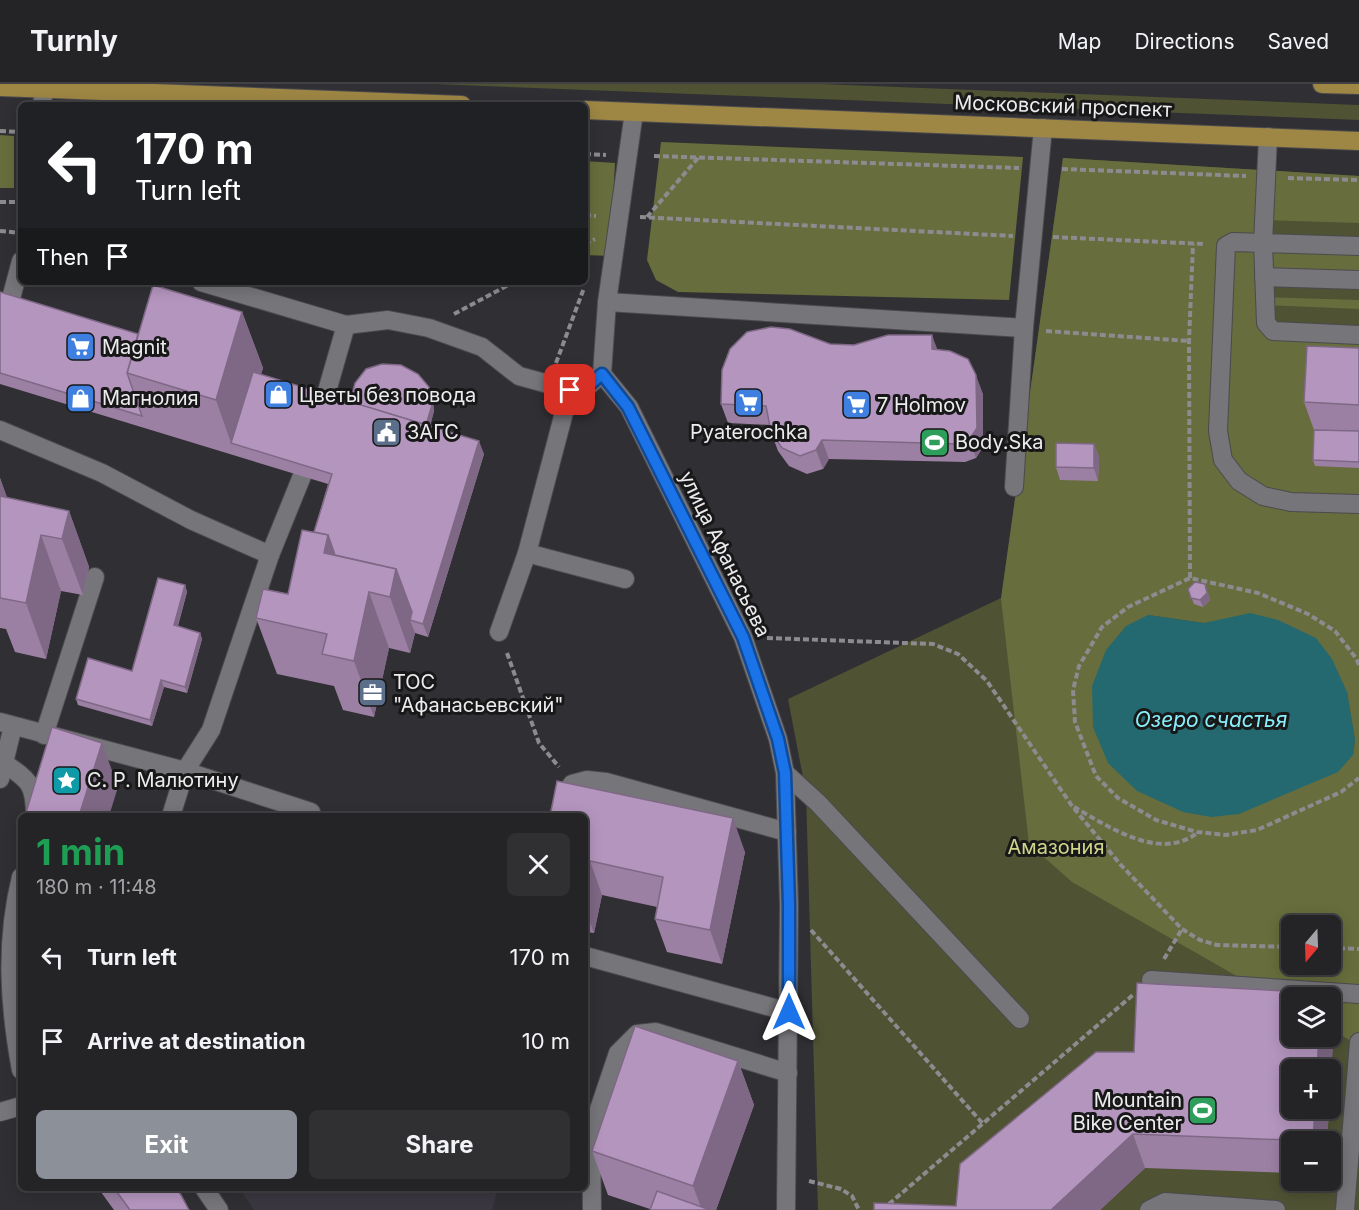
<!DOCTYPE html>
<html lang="en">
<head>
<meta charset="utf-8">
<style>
	:root { --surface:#242326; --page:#302f32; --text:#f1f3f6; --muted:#a3a4a7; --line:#414043; --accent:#8c9099 }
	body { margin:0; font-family:Inter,sans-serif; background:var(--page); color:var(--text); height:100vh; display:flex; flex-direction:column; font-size:22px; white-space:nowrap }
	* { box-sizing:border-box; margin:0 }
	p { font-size:20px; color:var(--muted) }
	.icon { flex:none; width:33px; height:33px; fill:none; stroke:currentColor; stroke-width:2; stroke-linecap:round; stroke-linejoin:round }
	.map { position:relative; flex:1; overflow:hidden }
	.drawer { position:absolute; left:18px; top:729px; width:570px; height:378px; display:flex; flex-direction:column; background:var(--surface); border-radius:9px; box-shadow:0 3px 15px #0003,0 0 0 2px var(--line) }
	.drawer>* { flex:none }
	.banner { position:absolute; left:18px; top:18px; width:570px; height:183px; border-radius:9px; box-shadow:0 3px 15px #0003,0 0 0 2px var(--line); background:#202124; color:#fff; overflow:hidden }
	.needle { width:39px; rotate:199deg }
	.controls { position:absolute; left:1281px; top:831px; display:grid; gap:12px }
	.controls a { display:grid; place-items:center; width:60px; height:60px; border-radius:9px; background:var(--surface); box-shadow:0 3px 15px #0003,0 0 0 2px var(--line); font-size:30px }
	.pin { position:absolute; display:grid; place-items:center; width:51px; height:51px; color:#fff; margin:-26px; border-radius:12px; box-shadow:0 3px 9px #0006 }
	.me { position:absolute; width:66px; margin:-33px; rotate:0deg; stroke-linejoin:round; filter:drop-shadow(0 0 4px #0008) }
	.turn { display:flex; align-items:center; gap:21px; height:126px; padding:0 18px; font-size:27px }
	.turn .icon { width:78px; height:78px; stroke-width:2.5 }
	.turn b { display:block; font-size:42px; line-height:51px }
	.then { display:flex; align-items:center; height:57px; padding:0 18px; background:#0003; gap:12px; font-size:22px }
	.round { display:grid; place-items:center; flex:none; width:63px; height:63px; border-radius:9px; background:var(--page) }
	.head { display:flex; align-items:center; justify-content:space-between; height:102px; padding:0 18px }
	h1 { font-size:36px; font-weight:700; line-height:45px; color:#1e9e55 }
	.cta { display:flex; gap:12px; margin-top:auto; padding:12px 18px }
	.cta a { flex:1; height:69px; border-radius:9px; background:var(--accent); color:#fff; font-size:24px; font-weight:700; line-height:69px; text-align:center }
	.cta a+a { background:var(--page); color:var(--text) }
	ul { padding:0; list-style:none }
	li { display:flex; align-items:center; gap:18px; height:84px; padding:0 18px }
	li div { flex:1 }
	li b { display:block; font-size:22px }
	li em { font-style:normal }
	header { display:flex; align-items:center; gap:36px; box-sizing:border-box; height:84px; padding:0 30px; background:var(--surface); border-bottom:2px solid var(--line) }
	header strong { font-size:28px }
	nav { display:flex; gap:33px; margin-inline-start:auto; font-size:21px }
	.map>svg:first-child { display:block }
	.built { fill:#3a3741 }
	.green { fill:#4f5233; fill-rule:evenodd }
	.forest { fill:#686d3d; fill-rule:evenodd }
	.water { fill:#256970 }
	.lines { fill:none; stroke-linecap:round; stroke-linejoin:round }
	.minor-casing { stroke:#4b4a4e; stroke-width:20 }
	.major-casing { stroke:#4b4a4e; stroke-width:20 }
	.path { stroke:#8c8b8f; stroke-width:4; stroke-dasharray:6 3; stroke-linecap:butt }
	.minor { stroke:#767579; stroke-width:18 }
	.major { stroke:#9e8644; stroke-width:18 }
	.wall { fill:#9b80a3 }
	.shaded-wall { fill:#7e6885 }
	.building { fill:#b495be; stroke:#7e6885; stroke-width:1.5 }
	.route-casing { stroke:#114b97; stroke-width:15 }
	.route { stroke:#1a73e8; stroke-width:10 }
	.labels { text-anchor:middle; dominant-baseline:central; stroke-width:6; stroke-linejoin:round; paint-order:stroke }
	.street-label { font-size:20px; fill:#ecebee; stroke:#181819 }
	.poi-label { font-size:20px; fill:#ecebee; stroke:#181819; text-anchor:start }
	.park-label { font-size:20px; fill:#cfd68a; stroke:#181819 }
	.water-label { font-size:21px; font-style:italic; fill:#88effb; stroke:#181819 }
</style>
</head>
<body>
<header>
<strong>Turnly</strong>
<nav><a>Map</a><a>Directions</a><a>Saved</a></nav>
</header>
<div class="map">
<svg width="1359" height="1126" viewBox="0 0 1359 1126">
	<rect width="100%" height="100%" fill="#302f33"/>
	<!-- built -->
	<polygon class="built" points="239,1104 498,1104 492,1126 254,1126"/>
	<!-- green -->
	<g class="green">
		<polygon points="434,0 822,0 1359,21 1359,36"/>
		<path d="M1063,74l296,18v1034h-541l-12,-417 -18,-94 213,-101zM1292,842h38v38h-38zM1292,914h38v38h-38zM1292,986h38v38h-38zM1292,1058h38v38h-38z"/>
	</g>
	<!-- forest -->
	<g class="forest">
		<polygon points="0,51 14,52 14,104 0,104"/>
		<polygon points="661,58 1023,73 1009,216 678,208 656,196 647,176"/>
		<path d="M1063,74l296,18v47l-95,-3 -1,22 96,4v34l-95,-3 1,20 94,3v9l-94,-4 1,18 93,12v711l-28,-17 -1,-31h-38l-1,9 -219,-125 -43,-38 -28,-245zM1148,531l56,8 143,69 8,48 -2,15zM1292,842h38v38h-38z"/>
		<polygon points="585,77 615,79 610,172 585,171"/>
	</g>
	<!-- water -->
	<polygon class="water" points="1250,529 1278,536 1316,554 1332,575 1347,608 1355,656 1353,671 1338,688 1239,730 1211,733 1183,728 1137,707 1108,679 1093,643 1092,602 1106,566 1126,542 1148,531 1204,539"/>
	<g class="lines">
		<defs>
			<g id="minor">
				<polyline points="42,21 44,5"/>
				<polyline points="634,28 607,218 602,290 629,323 743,553 778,655 785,689 789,821 786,1126"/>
				<polyline points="1268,53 1263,159 1266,239 1273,247 1359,251"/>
				<polyline points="1359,162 1233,158 1226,162 1218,347 1223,376 1239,397 1263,412 1291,418 1359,420"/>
				<polyline points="1264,193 1359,196"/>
				<polyline points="201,198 346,241 388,236 429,244 482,263 519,292 570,306 587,303 602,290"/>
				<polyline points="607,218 1024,244"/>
				<polyline points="9,222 21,177"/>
				<polyline points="323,321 346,241"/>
				<polyline points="0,346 102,389 191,436 270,471"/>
				<polyline points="1014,403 1024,244 1043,44"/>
				<polyline points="527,469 625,495"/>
				<polyline points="499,548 527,469 570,306"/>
				<polyline points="0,638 185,687 311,728"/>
				<polyline points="44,651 95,493"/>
				<path d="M4,679c25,17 31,21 31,53"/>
				<polyline points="785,689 818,719 1020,935"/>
				<polyline points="0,695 13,642"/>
				<polyline points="171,732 185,687 211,646 270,471 302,392"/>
				<polyline points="559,732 564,714 572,700 587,696 606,698 787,748"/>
				<path d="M21,793c-16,65 -12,128 0,193"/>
				<polyline points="585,872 789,928"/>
				<polyline points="1151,896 1359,910"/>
				<polyline points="0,1028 21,1022"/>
				<polyline points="204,1104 219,1126"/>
				<polyline points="592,1126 591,1049 618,969 637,950 656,948 788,989"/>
				<polyline points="1149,1126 1165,1118 1276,1126"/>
				<polyline points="1345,1126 1359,958"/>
			</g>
			<g id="major">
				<polyline points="1322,0 1359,1"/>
				<polyline points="0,3 462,21"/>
				<polyline points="585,26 1359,57"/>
			</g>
		</defs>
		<!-- minor casing -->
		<use href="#minor" class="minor-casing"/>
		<!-- major casing -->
		<use href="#major" class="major-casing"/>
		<!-- path -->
		<g class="path">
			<polyline points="0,47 19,48"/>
			<polyline points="585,70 606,71"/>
			<polyline points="654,72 1019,84"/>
			<polyline points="1062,85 1246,92"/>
			<polyline points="1288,94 1359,96"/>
			<polyline points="0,118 21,118"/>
			<polyline points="585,131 596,132"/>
			<polyline points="640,133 1013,152"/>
			<polyline points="647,133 698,74"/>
			<polyline points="0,147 21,149"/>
			<polyline points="1053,153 1205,160"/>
			<polyline points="585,160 595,155"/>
			<polyline points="454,230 514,198"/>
			<polyline points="1046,247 1189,257"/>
			<polyline points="556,279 584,204"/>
			<polyline points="1190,494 1189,257 1193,160"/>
			<polyline points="767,554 933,560 958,570 987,597 1072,722 1120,780 1182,845 1200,856 1217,861 1292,863"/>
			<polyline points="507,569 539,659 559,683"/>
			<polyline points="1359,581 1356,574 1335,547 1308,530 1258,509 1190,494 1128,523 1102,543 1079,582 1073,606 1075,638 1096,692 1118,714 1156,736 1197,748 1226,751 1257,746 1341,708 1359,694"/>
			<path d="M1074,723c34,19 85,55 123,26"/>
			<polyline points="811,846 984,1041"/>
			<polyline points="1330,864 1359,865"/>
			<polyline points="1164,875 1182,845"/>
			<polyline points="809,1097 841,1105 852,1112 859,1126"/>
			<polyline points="882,1126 1134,910"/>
		</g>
		<!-- minor -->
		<use href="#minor" class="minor"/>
		<!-- major -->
		<use href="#major" class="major"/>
	</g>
	<!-- wall -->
	<g class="wall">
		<polygon points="0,208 138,250 242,228 263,284 261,290 350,318 432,310 434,327 430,342 484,370 428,553 415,549 410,569 389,564 374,633 343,626 334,602 277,590 256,534 288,510 314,448 328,400 0,300"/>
		<polygon points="830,260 937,266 983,310 983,363 976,374 965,378 829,375 823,385 807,390 789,382 778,367 771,348 770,341 728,339 721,320"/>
		<polygon points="1359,264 1359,384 1315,382 1313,376 1314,346 1304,318"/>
		<polygon points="1094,360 1099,373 1098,397 1060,396 1056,383"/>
		<polygon points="0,394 7,414 69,427 89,483 83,511 61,507 46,575 15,568 6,545 0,544"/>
		<polygon points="1205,500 1210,516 1203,523 1194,520 1188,505"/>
		<polygon points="185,501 187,508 178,542 200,549 202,555 187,609 164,603 152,642 78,621 76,615 132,587"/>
		<polygon points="585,732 745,768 722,880 667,868 655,835 657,823 602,811 594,849 585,848"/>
		<polygon points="1324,914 1334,943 1330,1004 1330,986 1292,1024 1329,1024 1327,1058 1292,1058 1292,1089 1145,1084 1100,1126 874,1126 956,1122 1134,968"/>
		<polygon points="738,977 754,1021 716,1126 650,1125 608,1111 592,1067"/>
		<polygon points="98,1104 176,1104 189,1126 114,1126"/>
	</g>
	<!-- shaded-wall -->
	<g class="shaded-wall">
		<polygon points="242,228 263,284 239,361 231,359 216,316"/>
		<polygon points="932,251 939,270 932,265"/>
		<polygon points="976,291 983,310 983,363 976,374 969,356"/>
		<polygon points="429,303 432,310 434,327 427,353 425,346"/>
		<polygon points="822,356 829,375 823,385 816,366"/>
		<polygon points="479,357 484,370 428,553 423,540"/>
		<polygon points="1094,360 1099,373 1098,397 1094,384"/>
		<polygon points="0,394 20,449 0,422"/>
		<polygon points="69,427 89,483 83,511 62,455"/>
		<polygon points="41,451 61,507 46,575 26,519"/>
		<polygon points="328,451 348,507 324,469"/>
		<polygon points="396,485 416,538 410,536 415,549 410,569 390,513"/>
		<polygon points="1205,500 1210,516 1203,523 1200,516"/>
		<polygon points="185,501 187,508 176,547 174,541"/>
		<polygon points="369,508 389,564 374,633 354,577"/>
		<polygon points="200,549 202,555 187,609 185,603"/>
		<polygon points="161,596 164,603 152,642 150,636"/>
		<polygon points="102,659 118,703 109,732 79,732"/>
		<polygon points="733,734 745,768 722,880 710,846"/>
		<polygon points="590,777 602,811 594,849 585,825 585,800"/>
		<polygon points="1330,932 1334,943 1330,1004 1330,986 1317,986 1319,952 1330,952"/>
		<polygon points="738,977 754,1021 716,1126 702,1126 693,1102"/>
		<polygon points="1315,1024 1329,1024 1327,1058 1313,1058"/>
		<polygon points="1133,1050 1145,1084 1100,1126 1051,1126"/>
	</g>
	<!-- building -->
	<g class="building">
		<polygon points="153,201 242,228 216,316 127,289"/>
		<polygon points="0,208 138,250 127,289 142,332 0,289"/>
		<polygon points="771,243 790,245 830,260 854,261 888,251 932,251 932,265 950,267 968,275 976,291 977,344 969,356 958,360 822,356 816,366 800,372 782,364 771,348 766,322 721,320 722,286 730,265 747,248"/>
		<polygon points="1307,262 1359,264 1359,321 1304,318"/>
		<polygon points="382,280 401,281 418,290 429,303 432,321 426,341 350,318 355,299 366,285"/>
		<polygon points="253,288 479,357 423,540 410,536 412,528 396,485 335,471 328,451 314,448 332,390 231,359"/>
		<polygon points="1314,346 1359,347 1359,378 1313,376"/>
		<polygon points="1056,359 1094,360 1094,384 1056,383"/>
		<polygon points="0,412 69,427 62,455 41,451 26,519 0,514"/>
		<polygon points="302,446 328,451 324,469 396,485 390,513 369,508 354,577 322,570 327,550 256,534 263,505 288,510"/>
		<polygon points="158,494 185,501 174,541 200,549 185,603 161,596 150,636 76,615 88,574 132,587"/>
		<polygon points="1195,498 1205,500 1207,509 1200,516 1191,514 1188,505"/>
		<polygon points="52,643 102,659 79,732 25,732"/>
		<polygon points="557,697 733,734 710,846 655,835 663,793 590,777 585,800 585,732 550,732"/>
		<polygon points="21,774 21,861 19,847"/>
		<polygon points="1137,899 1322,909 1322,914 1292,914 1292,952 1319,952 1317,986 1292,986 1292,1024 1315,1024 1313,1057 1133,1050 1051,1126 874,1126 874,1119 956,1122 960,1080 1096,968 1134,968"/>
		<polygon points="635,942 738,977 693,1102 592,1067"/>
		<polygon points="114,1104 176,1104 181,1111 189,1126 130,1126"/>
		<polygon points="657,1107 710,1126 650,1126"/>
	</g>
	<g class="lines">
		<defs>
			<polyline id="route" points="570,306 587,303 602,290 628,323 743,553 778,655 785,689 789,821 789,928"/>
		</defs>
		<!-- route casing -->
		<use href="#route" class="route-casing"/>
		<!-- route -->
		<use href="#route" class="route"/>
	</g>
	<!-- icons -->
	<defs>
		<symbol id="supermarket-square" viewBox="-11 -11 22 22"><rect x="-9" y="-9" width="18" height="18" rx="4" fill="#3f7fe0" stroke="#181819"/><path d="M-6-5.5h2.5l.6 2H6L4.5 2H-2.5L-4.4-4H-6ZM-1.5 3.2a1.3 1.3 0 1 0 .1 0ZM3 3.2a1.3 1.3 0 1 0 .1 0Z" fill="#fff"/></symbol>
		<symbol id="shop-square" viewBox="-11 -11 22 22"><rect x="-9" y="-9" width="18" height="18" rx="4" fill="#3f7fe0" stroke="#181819"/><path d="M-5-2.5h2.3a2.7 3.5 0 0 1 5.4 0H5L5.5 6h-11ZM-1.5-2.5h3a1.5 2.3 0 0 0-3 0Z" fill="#fff"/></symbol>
		<symbol id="civic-square" viewBox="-11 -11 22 22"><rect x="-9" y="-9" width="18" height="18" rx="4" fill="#5c6f8a" stroke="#181819"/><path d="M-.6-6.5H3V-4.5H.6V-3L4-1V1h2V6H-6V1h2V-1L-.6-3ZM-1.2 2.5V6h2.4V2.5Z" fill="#fff"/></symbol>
		<symbol id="stadium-square" viewBox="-11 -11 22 22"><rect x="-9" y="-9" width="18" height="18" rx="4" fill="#2e9e5b" stroke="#181819"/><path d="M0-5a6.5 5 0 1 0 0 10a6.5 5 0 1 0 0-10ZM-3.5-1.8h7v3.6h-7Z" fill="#fff"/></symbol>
		<symbol id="office-square" viewBox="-11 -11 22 22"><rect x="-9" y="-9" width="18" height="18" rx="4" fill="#5c6f8a" stroke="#181819"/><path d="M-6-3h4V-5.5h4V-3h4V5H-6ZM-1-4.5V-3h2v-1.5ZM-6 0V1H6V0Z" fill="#fff"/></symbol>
		<symbol id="sight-square" viewBox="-11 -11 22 22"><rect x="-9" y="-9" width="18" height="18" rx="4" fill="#0f9aa8" stroke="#181819"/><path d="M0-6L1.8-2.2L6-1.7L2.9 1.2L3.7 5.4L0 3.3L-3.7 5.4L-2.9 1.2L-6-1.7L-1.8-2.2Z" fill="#fff"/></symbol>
	</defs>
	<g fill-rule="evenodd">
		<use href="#supermarket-square" x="64" y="246" width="33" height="33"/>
		<use href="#shop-square" x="262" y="294" width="33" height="33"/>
		<use href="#shop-square" x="64" y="298" width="33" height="33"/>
		<use href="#supermarket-square" x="732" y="302" width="33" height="33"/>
		<use href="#supermarket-square" x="840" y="304" width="33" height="33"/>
		<use href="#civic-square" x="370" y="332" width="33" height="33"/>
		<use href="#stadium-square" x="918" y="342" width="33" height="33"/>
		<use href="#office-square" x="356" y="592" width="33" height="33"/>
		<use href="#sight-square" x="50" y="680" width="33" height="33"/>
		<use href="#stadium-square" x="1186" y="1010" width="33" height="33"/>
	</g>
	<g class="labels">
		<!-- street labels -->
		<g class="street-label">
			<text transform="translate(1063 22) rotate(2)">Московский проспект</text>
			<text transform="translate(725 470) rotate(64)">улица Афанасьева</text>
		</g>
		<!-- poi labels -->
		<g class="poi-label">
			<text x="102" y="263">Magnit</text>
			<text x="299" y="311">Цветы без повода</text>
			<text x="102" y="314">Магнолия</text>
			<text x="877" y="321">7 Holmov</text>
			<text x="407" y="348">ЗАГС</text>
			<text x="749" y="348" text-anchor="middle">Pyaterochka</text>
			<text x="955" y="358">Body.Ska</text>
			<text x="393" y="598">ТОС<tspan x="393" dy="23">"Афанасьевский"</tspan></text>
			<text x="87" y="696">С. Р. Малютину</text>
			<text x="1182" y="1016" text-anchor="end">Mountain<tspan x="1182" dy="23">Bike Center</tspan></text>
		</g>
		<!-- park labels -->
		<g class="park-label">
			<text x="1056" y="763">Амазония</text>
		</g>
		<!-- water labels -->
		<g class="water-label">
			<text x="1211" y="635">Озеро счастья</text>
		</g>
	</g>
</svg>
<div class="controls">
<a><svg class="needle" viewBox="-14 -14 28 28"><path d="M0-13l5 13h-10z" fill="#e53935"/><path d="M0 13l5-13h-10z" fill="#a3a4a7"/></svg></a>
<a><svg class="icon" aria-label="layers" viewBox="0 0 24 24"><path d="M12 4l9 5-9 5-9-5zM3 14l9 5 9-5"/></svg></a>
<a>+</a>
<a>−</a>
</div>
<div class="pin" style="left:570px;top:306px;background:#d93025"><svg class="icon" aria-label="arrive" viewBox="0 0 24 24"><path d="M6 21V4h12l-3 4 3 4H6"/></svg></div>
<svg class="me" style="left:789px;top:928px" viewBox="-20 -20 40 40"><path d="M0-17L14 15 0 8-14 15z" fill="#1a73e8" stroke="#fff" stroke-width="4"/></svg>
<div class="banner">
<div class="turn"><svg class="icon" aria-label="left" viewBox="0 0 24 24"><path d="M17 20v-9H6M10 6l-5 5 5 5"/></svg><div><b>170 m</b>Turn left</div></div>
<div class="then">Then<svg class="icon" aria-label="arrive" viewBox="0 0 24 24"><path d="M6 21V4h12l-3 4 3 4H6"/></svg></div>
</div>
<section class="drawer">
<div class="head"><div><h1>1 min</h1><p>180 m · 11:48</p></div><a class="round"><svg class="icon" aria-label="close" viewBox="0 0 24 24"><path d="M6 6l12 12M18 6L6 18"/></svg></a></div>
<ul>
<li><svg class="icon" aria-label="left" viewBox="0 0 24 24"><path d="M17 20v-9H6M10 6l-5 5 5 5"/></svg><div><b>Turn left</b></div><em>170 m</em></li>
<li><svg class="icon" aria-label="arrive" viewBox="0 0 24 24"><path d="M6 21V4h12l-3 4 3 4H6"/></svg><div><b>Arrive at destination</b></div><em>10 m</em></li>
</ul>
<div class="cta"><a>Exit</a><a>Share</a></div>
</section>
</div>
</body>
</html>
